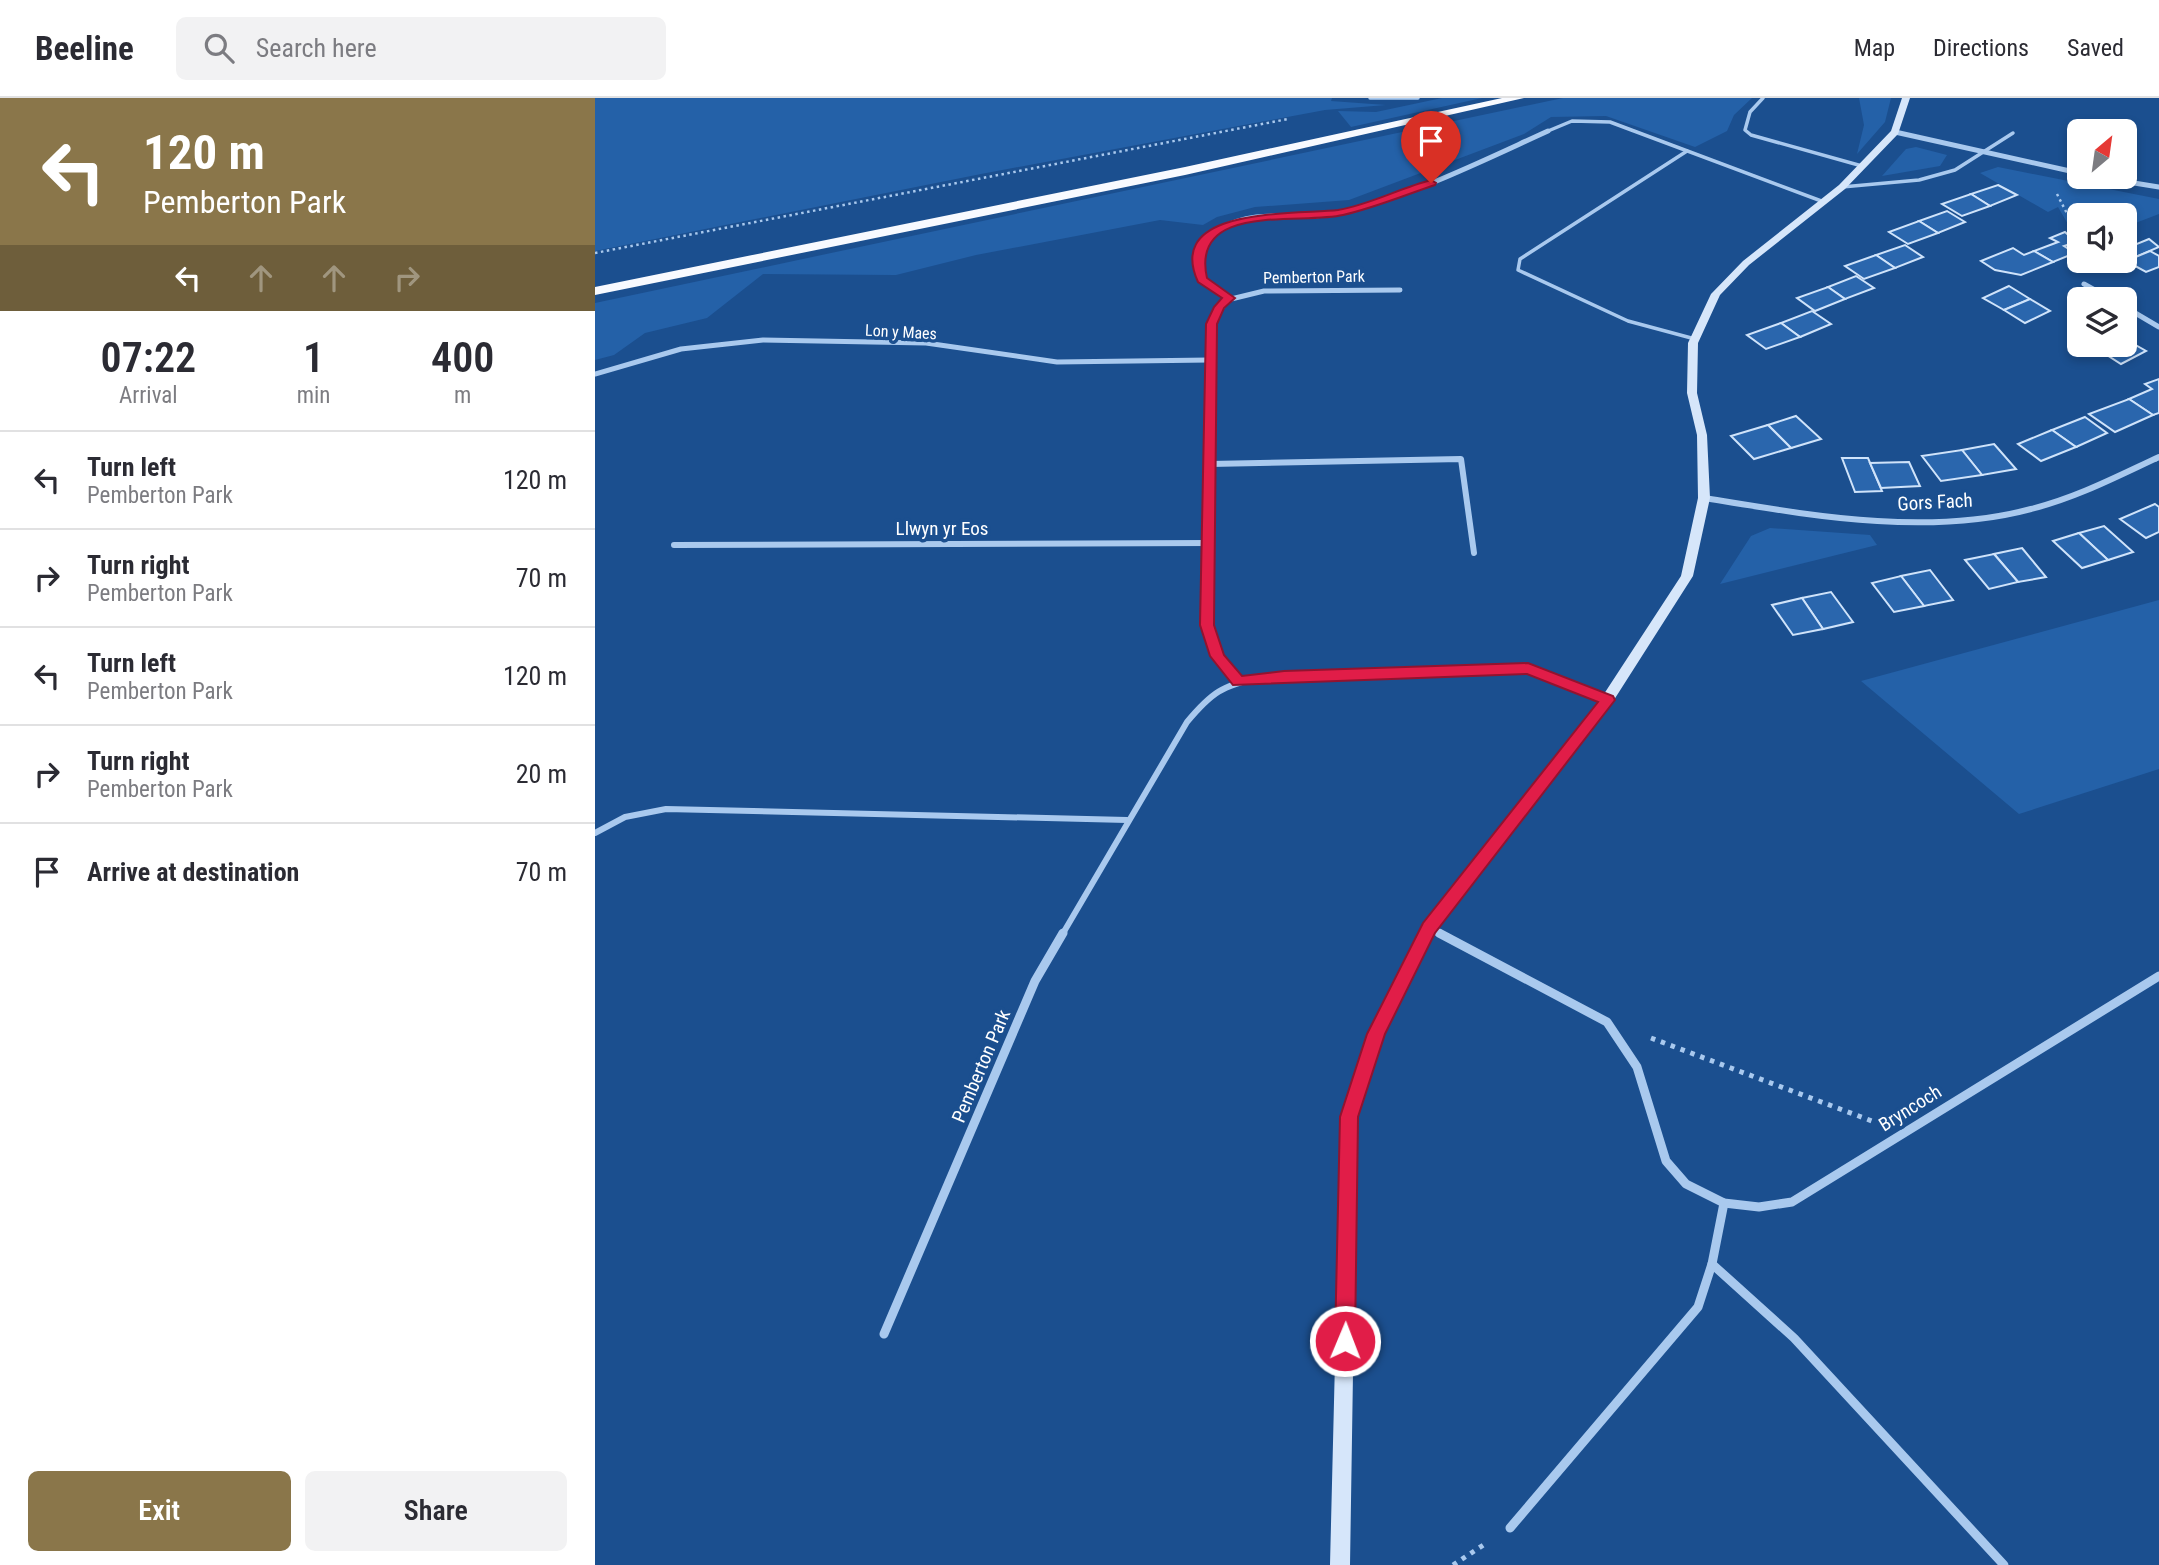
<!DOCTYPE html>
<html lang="en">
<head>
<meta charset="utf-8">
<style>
	:root { --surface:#fff; --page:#f2f2f3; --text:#2b2b33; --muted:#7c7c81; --line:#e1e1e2; --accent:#8a764a }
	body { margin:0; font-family:"Roboto Condensed",sans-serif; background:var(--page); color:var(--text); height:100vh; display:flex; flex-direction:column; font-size:26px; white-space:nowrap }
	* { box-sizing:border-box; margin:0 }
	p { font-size:23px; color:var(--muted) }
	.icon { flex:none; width:38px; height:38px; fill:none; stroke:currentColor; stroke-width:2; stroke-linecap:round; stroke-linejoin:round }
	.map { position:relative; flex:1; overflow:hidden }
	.side { display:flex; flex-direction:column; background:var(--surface); width:595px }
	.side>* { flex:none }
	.hud { background:#8a764a; color:#fff; overflow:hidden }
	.needle { width:46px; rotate:29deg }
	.fabs { position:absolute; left:1472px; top:21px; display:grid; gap:14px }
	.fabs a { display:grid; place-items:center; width:70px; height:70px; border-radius:10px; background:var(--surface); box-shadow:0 4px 10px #0003; font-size:35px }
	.pin { position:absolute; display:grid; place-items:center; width:60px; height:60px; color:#fff; margin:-72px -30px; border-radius:50% 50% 50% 0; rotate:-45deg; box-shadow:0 0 7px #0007 }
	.pin .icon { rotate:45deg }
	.me { position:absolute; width:77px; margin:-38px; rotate:1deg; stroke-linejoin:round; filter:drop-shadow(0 0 5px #0008) }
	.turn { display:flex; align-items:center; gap:24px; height:147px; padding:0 28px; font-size:32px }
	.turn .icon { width:91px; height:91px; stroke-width:2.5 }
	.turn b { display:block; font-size:49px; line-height:60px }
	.lanes { display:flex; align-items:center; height:66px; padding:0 28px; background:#0003; justify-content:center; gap:35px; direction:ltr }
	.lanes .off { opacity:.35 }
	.eta { display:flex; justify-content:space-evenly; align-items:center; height:119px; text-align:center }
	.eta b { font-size:42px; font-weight:600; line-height:49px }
	.button { display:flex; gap:14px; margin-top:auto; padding:14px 28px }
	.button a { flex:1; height:80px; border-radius:10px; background:var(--accent); color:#fff; font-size:28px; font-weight:600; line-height:80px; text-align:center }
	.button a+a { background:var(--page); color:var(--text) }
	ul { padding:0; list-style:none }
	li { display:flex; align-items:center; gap:21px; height:98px; padding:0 28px; border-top:2px solid var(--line) }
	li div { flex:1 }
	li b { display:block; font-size:26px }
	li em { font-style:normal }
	header { display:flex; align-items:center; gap:42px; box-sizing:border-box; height:98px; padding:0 35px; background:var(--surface); border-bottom:2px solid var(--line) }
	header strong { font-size:33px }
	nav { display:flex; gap:38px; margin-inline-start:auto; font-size:24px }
	.search { width:490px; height:63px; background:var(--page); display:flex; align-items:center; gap:18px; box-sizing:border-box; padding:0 24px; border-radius:10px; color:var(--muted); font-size:26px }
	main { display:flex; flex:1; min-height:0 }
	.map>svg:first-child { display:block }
	.green { fill:#2461a8 }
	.building { fill:#2a66ad; stroke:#cfe3fa; stroke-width:2 }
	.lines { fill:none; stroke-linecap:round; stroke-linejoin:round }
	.path-far1 { stroke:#a9c9ee; stroke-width:2.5; stroke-dasharray:2.5 3.5; stroke-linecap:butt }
	.path { stroke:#a9c9ee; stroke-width:5; stroke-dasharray:4.5 6; stroke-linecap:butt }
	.service { stroke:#a9c9ee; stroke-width:3.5 }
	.minor-far2 { stroke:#a9c9ee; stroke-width:5 }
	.minor-far1 { stroke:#a9c9ee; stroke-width:6 }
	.minor { stroke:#a9c9ee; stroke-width:9 }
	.secondary { fill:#d6e6fa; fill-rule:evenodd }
	.trunk { fill:#f8faff; fill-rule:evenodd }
	.route { fill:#e11d48; stroke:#92132f; stroke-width:2 }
	.labels { text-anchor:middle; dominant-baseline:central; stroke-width:7; stroke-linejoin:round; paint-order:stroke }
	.far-street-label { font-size:16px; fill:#fff; stroke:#1b4f8f }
	.street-label { font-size:19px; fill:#fff; stroke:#1b4f8f }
</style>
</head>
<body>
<header>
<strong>Beeline</strong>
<div class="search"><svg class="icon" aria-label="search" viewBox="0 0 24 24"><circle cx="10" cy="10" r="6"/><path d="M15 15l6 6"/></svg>Search here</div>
<nav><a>Map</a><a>Directions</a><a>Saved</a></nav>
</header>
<main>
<section class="side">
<div class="hud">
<div class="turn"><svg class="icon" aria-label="left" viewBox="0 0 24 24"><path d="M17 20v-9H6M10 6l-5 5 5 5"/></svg><div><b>120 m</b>Pemberton Park</div></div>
<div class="lanes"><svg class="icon" aria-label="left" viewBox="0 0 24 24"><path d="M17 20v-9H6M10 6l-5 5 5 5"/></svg><svg class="icon off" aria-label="ahead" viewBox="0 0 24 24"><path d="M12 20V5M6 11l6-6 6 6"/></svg><svg class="icon off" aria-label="ahead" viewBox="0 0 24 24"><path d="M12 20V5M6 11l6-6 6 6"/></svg><svg class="icon off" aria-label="right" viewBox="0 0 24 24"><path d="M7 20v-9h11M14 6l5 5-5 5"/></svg></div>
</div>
<div class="eta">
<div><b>07:22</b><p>Arrival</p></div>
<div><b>1</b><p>min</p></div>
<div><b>400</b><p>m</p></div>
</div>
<ul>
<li><svg class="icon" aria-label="left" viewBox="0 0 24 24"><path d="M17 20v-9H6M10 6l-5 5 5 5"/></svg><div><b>Turn left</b><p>Pemberton Park</p></div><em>120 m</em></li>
<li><svg class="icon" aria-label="right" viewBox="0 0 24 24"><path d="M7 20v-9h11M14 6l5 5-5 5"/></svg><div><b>Turn right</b><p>Pemberton Park</p></div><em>70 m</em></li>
<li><svg class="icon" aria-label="left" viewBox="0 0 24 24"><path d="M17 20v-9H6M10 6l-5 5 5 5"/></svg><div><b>Turn left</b><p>Pemberton Park</p></div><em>120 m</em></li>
<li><svg class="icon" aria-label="right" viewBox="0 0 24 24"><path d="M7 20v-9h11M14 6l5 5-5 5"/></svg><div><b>Turn right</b><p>Pemberton Park</p></div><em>20 m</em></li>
<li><svg class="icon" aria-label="arrive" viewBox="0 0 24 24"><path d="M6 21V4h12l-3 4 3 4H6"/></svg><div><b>Arrive at destination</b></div><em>70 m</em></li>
</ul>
<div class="button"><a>Exit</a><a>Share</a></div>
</section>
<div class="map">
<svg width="1564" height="1467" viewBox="0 0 1564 1467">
	<rect width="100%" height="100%" fill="#1b4f8f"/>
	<!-- green -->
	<g class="green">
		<polygon points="0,0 737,0 736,3 791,7 730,12 386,76 0,153"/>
		<polygon points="847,0 887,0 756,29 743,13 781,14"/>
		<polygon points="968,0 1157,0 1139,17 1132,33 1100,49 1011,18 956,19 929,36 754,102 660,109 622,119 608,127 565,122 381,157 301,177 168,176 112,220 50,235 19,257 0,262 0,205"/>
		<polygon points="1264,0 1296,0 1290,24 1262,56 1269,27"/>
		<polygon points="1321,49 1352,57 1345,68 1287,78 1311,51"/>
		<polygon points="1403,69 1564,101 1564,116 1530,129 1530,117 1484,117 1484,145 1463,109 1453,114 1385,75"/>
		<polygon points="1175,430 1275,437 1282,447 1125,486 1156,438"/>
		<polygon points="1564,502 1564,671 1424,716 1266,583"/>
	</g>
	<!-- building -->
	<g class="building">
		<polygon points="1403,87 1422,97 1395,108 1376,96"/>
		<polygon points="1376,96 1395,108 1367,118 1347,106"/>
		<polygon points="1352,113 1370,124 1343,135 1324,123"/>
		<polygon points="1324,123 1343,135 1313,146 1294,134"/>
		<polygon points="1470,134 1481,144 1469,148 1480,155 1458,164 1439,153 1463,144 1455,140"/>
		<polygon points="1534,141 1542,146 1554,141 1564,149 1531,163 1530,143"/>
		<polygon points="1310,147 1328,159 1300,170 1281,157"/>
		<polygon points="1418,150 1429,157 1439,153 1458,164 1426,177 1400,172 1386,163"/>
		<polygon points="1555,153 1564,158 1564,169 1551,174 1531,163"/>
		<polygon points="1281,157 1300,170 1269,181 1250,168"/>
		<polygon points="1261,178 1279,190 1250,201 1233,189"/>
		<polygon points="1414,188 1435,201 1409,212 1388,200"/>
		<polygon points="1233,189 1250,201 1220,213 1202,200"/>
		<polygon points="1435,201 1455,213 1430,225 1409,212"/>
		<polygon points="1217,213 1236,226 1205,239 1186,225"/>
		<polygon points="1186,225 1205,239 1171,251 1152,237"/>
		<polygon points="1530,241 1551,253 1526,266 1504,252 1515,247 1530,247"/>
		<polygon points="1564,281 1564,315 1558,317 1534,301 1557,291 1550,286"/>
		<polygon points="1534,301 1558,317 1520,334 1494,316"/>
		<polygon points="1201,318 1226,341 1196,350 1173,327"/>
		<polygon points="1490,319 1512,335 1481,349 1457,332"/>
		<polygon points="1173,327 1196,350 1159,361 1136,338"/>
		<polygon points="1457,332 1481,349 1446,363 1423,346"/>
		<polygon points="1399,346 1421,371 1387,377 1367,352"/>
		<polygon points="1367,352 1387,377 1346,383 1327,358"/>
		<polygon points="1247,360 1273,360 1287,393 1260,394"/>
		<polygon points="1314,364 1325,388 1286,390 1275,365"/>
		<polygon points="1560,406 1564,409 1564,434 1551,440 1525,421"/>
		<polygon points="1509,428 1538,454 1513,462 1484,435"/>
		<polygon points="1484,435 1513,462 1487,470 1458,443"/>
		<polygon points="1427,450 1451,479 1423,484 1399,456"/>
		<polygon points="1399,456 1423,484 1394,491 1370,462"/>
		<polygon points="1335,472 1358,502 1329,508 1306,478"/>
		<polygon points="1306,478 1329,508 1299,514 1277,485"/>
		<polygon points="1236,494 1258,524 1228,531 1207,500"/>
		<polygon points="1207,500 1228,531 1198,537 1177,507"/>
	</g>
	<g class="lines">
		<!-- path-far1 -->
		<g class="path-far1">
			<polyline points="1462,96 1484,139"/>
			<polyline points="0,155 693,21"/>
		</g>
		<!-- path -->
		<g class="path">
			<polyline points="1056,940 1277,1023"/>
			<polyline points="858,1467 893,1444"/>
		</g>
		<!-- service -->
		<g class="service">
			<polyline points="775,0 823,0"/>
			<polyline points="1168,0 1155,14 1150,32 1156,37 1267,68"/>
			<polyline points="953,33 977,23 1015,24 1229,104"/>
			<polyline points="1092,53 925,161 923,172 1033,223 1100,241"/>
			<polyline points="1247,89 1324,82 1360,72 1418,35"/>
		</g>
		<!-- minor-far2 -->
		<g class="minor-far2">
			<polyline points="1300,34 1484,75"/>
			<polyline points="1502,79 1564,89"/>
			<polyline points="1489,186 1516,201"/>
			<path d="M635,200l-28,-18c-4,-21 -2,-38 18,-51 39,-23 83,-7 125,-17 71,-18 137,-51 203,-81"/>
			<polyline points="1530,209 1564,229"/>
			<polyline points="0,276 86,251 168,242 331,245 462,264 614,262"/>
			<polyline points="614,361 616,226 632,202 669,193 805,192"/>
			<polyline points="1561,361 1564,359"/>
		</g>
		<!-- minor-far1 -->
		<g class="minor-far1">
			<polyline points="614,359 612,527 622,558 643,584"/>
			<polyline points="615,366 866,361 879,455"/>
			<path d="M1109,400c105,17 222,39 327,11 45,-11 87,-33 128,-52"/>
			<polyline points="79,447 616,445"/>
			<polyline points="0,735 30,719 71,711 532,722"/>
			<polyline points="834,830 847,837"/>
			<path d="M467,837l125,-213c25,-30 35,-36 73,-45l268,-8 79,31"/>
		</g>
		<!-- minor -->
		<g class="minor">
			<polyline points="844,835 1012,924 1042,969 1071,1063 1091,1086 1129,1105 1164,1109 1197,1104 1564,878"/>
			<polyline points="1117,1166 1199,1240 1409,1467"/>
			<polyline points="289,1236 440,883 468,835"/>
			<polyline points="915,1430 1103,1209 1117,1166 1129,1105"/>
		</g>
		<!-- secondary -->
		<polygon class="secondary" points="1307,0 1315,0 1303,36 1250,91 1154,167 1125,197 1103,245 1102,295 1112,337 1115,400 1098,478 1017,605 839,834 789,936 762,1019 755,1467 735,1467 746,1019 773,935 829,826 1007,599 1086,478 1103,400 1102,337 1092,295 1093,245 1116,196 1148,163 1244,87 1296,33"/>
		<!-- trunk -->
		<polygon class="trunk" points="907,0 929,0 590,77 0,197 0,189 590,69"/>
	</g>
	<!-- route -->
	<path class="route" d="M836,82l5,3 -1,2c-30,10 -61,23 -92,30 -43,10 -153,-13 -136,63l28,20 -11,10 -7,16 -3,301 10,30 18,21 42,-5 244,-8 85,33 2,4 -180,233 -50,101 -27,83 -3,224 -3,7 -7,3 -7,-3 -3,-7 5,-224 27,-83 56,-111 175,-221 -71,-28 -294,11 -23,-29 -10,-31 6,-301 8,-17 8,-9 -24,-16c-35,-77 101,-67 140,-72 31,-5 62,-22 93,-30z"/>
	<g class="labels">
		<!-- far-street labels -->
		<g class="far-street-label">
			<text transform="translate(719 179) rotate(-1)">Pemberton Park</text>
			<text transform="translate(306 234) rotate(3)">Lon y Maes</text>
		</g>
		<!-- street labels -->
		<g class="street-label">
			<text transform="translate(1340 404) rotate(-3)">Gors Fach</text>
			<text x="347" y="430">Llwyn yr Eos</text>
			<text transform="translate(386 968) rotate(-67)">Pemberton Park</text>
			<text transform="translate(1315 1010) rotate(-32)">Bryncoch</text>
		</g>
	</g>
</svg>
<div class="fabs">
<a><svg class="needle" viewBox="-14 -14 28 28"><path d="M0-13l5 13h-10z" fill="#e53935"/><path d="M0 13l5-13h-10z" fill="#7c7c81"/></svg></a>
<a><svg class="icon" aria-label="sound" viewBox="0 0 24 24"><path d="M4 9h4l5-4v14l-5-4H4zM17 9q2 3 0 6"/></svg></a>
<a><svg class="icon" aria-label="layers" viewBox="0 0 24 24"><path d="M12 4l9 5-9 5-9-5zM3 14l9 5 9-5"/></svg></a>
</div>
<div class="pin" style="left:836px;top:85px;background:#d93025"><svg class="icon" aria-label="arrive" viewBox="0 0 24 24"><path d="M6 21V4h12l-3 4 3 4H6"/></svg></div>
<svg class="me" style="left:750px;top:1243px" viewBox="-20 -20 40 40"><circle r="17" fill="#e11d48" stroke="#fff" stroke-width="3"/><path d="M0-11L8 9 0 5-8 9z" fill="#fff"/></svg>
</div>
</main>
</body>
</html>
